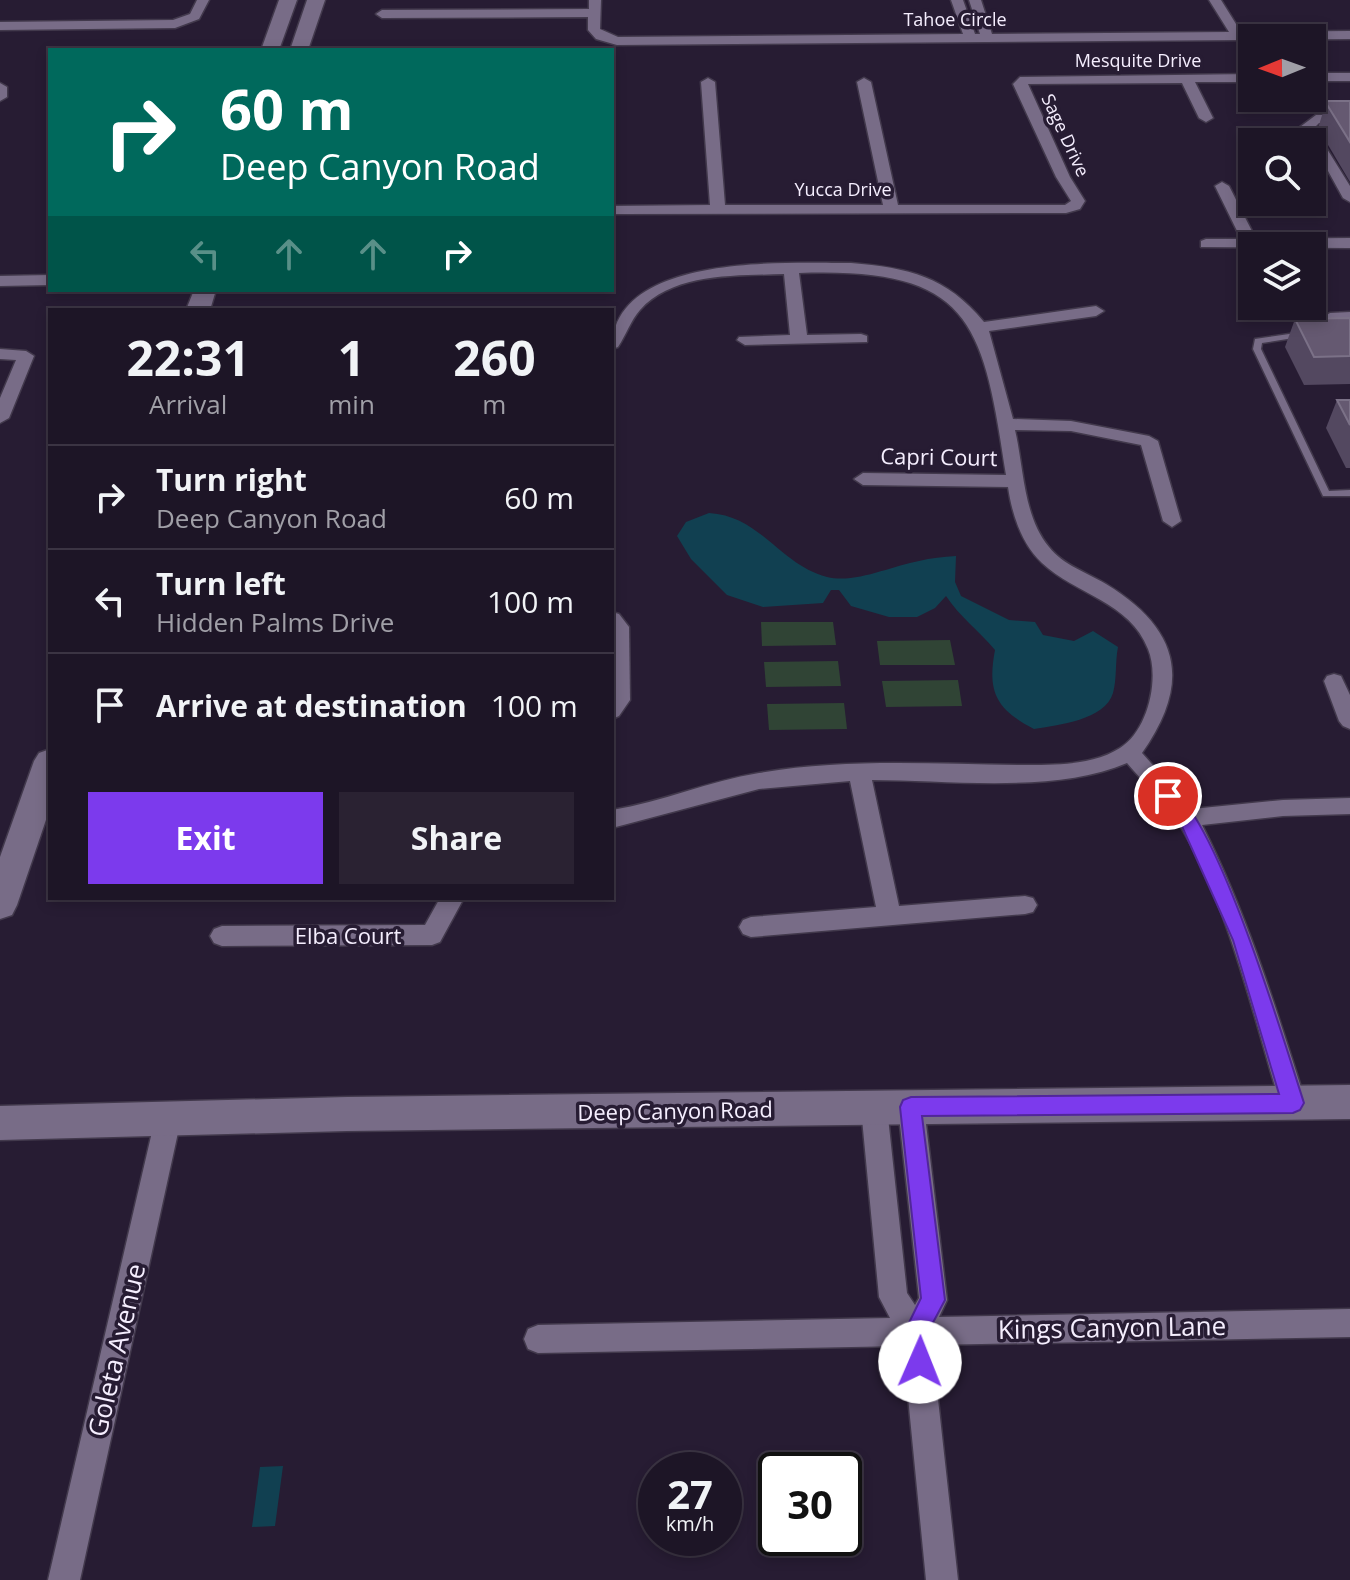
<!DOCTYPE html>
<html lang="en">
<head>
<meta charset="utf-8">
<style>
	:root { --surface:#1d1526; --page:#2a2232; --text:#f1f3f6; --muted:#a09fa7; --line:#3b3443; --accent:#7c3aed }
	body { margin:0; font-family:"Open Sans",sans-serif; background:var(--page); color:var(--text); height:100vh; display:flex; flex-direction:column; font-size:30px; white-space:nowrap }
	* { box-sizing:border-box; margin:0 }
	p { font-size:26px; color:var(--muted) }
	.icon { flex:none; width:44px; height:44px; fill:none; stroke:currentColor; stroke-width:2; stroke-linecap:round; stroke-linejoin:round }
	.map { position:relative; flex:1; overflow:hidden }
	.details { position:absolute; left:48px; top:308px; width:566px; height:592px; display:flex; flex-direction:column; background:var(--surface); border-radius:0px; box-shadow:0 4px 12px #0003,0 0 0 2px var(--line) }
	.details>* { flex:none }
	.banner { position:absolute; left:48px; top:48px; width:566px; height:244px; border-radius:0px; box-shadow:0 4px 12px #0003,0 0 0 2px var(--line); background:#00695c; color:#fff; overflow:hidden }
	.needle { width:52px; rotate:269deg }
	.tools { position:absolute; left:1238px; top:24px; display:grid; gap:16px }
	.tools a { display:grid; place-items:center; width:88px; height:88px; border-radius:0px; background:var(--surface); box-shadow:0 4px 12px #0003,0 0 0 2px var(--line); font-size:40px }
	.speed { position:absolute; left:638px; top:1452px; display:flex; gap:16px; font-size:40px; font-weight:700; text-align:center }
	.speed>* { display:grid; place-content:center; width:104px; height:104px; border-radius:50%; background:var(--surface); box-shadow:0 4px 12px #0003,0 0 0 2px var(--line); line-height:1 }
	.speed small { font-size:20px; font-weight:400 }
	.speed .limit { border:4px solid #111; border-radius:12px; background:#fff; color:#111 }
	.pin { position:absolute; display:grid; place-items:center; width:68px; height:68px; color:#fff; margin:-34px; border:4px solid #fff; border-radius:50%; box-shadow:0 2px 8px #0007 }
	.me { position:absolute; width:88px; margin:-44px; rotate:1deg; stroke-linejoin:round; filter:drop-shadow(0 0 6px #0008) }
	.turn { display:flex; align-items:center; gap:28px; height:168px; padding:0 40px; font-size:36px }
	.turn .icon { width:104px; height:104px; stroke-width:2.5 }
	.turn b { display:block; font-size:56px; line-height:68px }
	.lanes { display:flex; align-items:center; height:76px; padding:0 40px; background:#0003; justify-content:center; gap:40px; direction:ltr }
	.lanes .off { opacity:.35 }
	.eta { display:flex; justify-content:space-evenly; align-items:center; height:136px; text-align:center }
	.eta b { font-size:48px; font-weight:700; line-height:56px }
	.primary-button { display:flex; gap:16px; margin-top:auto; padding:16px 40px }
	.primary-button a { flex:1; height:92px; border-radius:0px; background:var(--accent); color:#fff; font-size:32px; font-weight:700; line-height:92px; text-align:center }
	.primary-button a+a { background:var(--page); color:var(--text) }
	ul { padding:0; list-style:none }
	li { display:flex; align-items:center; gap:24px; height:104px; padding:0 40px; border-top:2px solid var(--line) }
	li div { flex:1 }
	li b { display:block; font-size:30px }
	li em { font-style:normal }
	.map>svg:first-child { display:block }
	.green { fill:#304435 }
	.water { fill:#114051 }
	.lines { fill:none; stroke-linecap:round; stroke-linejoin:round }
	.lane-casing { stroke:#42394c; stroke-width:3 }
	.street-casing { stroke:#42394c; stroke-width:3 }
	.secondary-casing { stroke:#42394c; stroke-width:3 }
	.lane { fill:#786c87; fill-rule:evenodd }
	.street { fill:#786c87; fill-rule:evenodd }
	.secondary { fill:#786c87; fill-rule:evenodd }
	.wall { fill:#534860 }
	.building { fill:#655971; stroke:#7b7187; stroke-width:2 }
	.route { fill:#7c3aed; stroke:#51269a; stroke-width:2 }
	.labels { text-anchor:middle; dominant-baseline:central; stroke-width:7; stroke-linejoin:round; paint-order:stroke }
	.far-street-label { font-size:18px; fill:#f5eefe; stroke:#271c33 }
	.street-label { font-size:22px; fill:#f5eefe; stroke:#271c33 }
	.near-street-label { font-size:26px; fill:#f5eefe; stroke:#271c33 }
</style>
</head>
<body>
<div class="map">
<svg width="1350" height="1580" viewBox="0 0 1350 1580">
	<rect width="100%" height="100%" fill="#271c33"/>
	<!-- green -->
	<g class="green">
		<polygon points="761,622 833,622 836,645 762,646"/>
		<polygon points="950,640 955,665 880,665 877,641"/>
		<polygon points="838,661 841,686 766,687 764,662"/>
		<polygon points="958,680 962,706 886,707 882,681"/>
		<polygon points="844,703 847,729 769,730 767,704"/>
	</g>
	<!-- water -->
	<g class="water">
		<path d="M709,513c52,3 71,52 118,64 28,7 64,-11 92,-16 12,-3 24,-4 37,-5l-1,26 6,14 48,24 26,2 8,13 31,6 19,-10 25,16c-3,15 -1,32 -5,46 -8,27 -55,32 -79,36 -38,-20 -47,-37 -39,-79 -16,-19 -35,-33 -49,-54l-11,12 -18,9h-28l-38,-11 -12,-16h-8l-8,13 -60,4 -36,-12 -36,-36 -14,-23 9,-14z"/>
		<polygon points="283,1466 275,1526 252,1527 260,1467"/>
	</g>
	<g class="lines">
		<defs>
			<polygon id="lane" points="1303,332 1306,332 1306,336 1262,343 1261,349 1329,491 1350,490 1350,496 1323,496 1253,349 1255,339"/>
			<g id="street">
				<polygon points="197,0 209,0 199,19 175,28 0,30 0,22 173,20 190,14"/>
				<polygon points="589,0 601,0 600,29 618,37 963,34 951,0 963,0 975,34 980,34 969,0 981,0 992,34 1229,32 1209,0 1221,0 1241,32 1350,31 1350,39 617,45 596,39 588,30 588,17 382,18 376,14 382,10 589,9"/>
				<rect x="1312" y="73" width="38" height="8"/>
				<polygon points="1252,74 1252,82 1195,82 1213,118 1206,122 1199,118 1182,83 1028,84 1070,177 1085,201 1080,209 1066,213 612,214 612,206 710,205 701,82 708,78 715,82 725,205 883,205 857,82 864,78 871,82 898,205 1065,205 1071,201 1056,177 1013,84 1020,77"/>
				<polygon points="0,83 7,87 7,97 0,101"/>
				<polygon points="1316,115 1350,115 1350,123 1319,123 1314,128 1350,186 1350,202 1343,198 1312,142 1300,127"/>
				<polygon points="1222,182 1229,186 1256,239 1350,238 1350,248 1201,247 1201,241 1206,239 1241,239 1215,186"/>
				<path d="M851,263c58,5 95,13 133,59l112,-16 8,5 -8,5 -107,15 24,88 58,2 78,15 9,5 23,80 -9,6 -9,-6 -22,-76 -70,-14 -56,-1c9,38 8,86 34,117 14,18 37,25 57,37 74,45 86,98 36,169l50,56 91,-9 67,-2v16l-67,2 -81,9c45,89 74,183 104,278l-4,8 -9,4 -9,-4 -4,-8c-27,-88 -52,-200 -101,-279 -14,-21 -35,-41 -52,-61 -72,31 -178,17 -255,17l27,126 126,-10 8,2 4,7 -4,7 -8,2 -274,23 -8,-3 -4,-7 4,-7 8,-3 125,-10 -26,-126 -91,8 -147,39v-18c50,-8 97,-29 147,-37 85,-15 174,-9 260,-8 32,0 73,1 101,-17 28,-17 40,-70 28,-99 -18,-47 -73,-55 -106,-86 -21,-20 -30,-49 -34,-76l-145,-2 -9,-6 9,-6 143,2c-23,-154 -35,-208 -207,-202l8,62 54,-1 6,2v6l-122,3 -8,-5 2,-3 51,-2 -6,-61c-46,2 -110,-2 -144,36 -9,10 -14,25 -22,37l-6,2c0,-96 173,-86 239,-86z"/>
				<polygon points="50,275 50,285 0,286 0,276"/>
				<polygon points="1350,312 1350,322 1330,323 1322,318 1330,313"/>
				<polygon points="0,349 26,351 34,356 9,418 0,423 0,398 16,360 0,359"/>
				<polygon points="612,612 619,614 629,627 630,700 619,716 612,719"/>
				<polygon points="1334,674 1341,676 1350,695 1350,729 1343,726 1339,721 1324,681 1327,676"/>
				<polygon points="440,898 464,898 440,942 432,945 222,946 214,943 210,936 214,929 222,926 425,925"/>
				<polygon points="911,1095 920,1099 924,1107 947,1300 939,1317 1350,1309 1350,1337 932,1345 958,1580 926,1580 903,1346 538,1353 528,1349 524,1339 528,1329 538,1325 890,1318 879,1297 861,1108 865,1100 874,1096 883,1100 887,1108 907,1293 915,1305 919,1298 898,1107 902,1099"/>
				<polygon points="168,1107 177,1111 181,1119 80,1580 48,1580 155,1119 159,1111"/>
			</g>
			<g id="secondary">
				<polygon points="279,0 297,0 279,50 261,50"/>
				<polygon points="307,0 325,0 308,50 290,50"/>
				<polygon points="194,290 216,290 210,310 186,310"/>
				<polygon points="50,749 50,808 17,905 12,915 0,919 0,857 34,761 39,753"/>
				<polygon points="1350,1085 1350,1119 347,1131 0,1140 0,1106 347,1097"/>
			</g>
		</defs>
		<!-- lane casing -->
		<use href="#lane" class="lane-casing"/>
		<!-- street casing -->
		<use href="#street" class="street-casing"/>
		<!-- secondary casing -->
		<use href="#secondary" class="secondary-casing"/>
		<!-- lane -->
		<use href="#lane" class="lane"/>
		<!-- street -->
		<use href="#street" class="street"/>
		<!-- secondary -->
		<use href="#secondary" class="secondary"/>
	</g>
	<!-- wall -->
	<g class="wall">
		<polygon points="1350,101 1350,182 1318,128 1326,103"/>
		<polygon points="1350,318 1350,384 1304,385 1285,347 1295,319"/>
		<polygon points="1337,400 1350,400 1350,468 1346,468 1326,428"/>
	</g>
	<!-- building -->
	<g class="building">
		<polygon points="1328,101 1350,101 1350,142 1326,103"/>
		<polygon points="1350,318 1350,356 1314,357 1295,319"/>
		<polygon points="1337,400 1350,400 1350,425"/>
	</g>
	<!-- route -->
	<path class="route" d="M1168,789c46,15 119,262 136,314l-4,7 -7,3 -371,3 23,184 -17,32 4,30 -4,8 -8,4 -9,-4 -6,-39 16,-33 -21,-191 3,-7 8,-3 368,-3 -46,-154 -53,-118 -21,-26z"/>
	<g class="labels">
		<!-- far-street labels -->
		<g class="far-street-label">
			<text x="955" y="19">Tahoe Circle</text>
			<text x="1138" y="60">Mesquite Drive</text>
			<text transform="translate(1066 135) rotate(65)">Sage Drive</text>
			<text x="843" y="189">Yucca Drive</text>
		</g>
		<!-- street labels -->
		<g class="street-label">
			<text transform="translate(939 456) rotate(1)">Capri Court</text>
			<text x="348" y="935">Elba Court</text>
			<text transform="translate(675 1110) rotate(-1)">Deep Canyon Road</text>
		</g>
		<!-- near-street labels -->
		<g class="near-street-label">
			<text transform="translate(1112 1327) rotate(-1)">Kings Canyon Lane</text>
			<text transform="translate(116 1350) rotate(-77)">Goleta Avenue</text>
		</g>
	</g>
</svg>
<div class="tools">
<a><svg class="needle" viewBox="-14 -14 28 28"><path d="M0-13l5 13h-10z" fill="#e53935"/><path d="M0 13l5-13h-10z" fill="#a09fa7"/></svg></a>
<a><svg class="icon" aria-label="search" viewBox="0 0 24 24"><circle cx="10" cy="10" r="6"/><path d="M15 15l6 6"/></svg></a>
<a><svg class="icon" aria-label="layers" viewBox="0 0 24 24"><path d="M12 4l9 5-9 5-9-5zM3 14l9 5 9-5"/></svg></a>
</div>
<div class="speed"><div>27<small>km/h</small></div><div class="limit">30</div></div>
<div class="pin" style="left:1168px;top:796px;background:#d93025"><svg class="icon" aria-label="arrive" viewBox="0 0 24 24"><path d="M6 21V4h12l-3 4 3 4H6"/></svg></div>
<svg class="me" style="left:920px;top:1362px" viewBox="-20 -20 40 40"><circle r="19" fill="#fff"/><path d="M0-13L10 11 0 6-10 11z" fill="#7c3aed"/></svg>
<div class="banner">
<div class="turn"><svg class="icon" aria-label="right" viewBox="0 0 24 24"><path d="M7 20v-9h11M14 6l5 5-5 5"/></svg><div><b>60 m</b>Deep Canyon Road</div></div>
<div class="lanes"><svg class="icon off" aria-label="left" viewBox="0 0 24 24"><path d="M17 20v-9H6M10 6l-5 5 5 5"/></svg><svg class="icon off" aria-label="ahead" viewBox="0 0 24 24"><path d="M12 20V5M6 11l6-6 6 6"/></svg><svg class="icon off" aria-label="ahead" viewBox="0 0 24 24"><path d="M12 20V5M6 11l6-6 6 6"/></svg><svg class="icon" aria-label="right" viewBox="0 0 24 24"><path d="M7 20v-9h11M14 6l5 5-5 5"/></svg></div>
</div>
<section class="details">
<div class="eta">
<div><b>22:31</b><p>Arrival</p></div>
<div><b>1</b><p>min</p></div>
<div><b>260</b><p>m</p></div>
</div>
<ul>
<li><svg class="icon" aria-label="right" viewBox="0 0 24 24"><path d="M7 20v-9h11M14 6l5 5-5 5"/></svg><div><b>Turn right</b><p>Deep Canyon Road</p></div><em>60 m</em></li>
<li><svg class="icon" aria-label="left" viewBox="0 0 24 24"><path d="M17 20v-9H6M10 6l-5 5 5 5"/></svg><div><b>Turn left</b><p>Hidden Palms Drive</p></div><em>100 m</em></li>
<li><svg class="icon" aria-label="arrive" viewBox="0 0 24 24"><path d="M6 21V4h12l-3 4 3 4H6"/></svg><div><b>Arrive at destination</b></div><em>100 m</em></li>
</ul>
<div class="primary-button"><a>Exit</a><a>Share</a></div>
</section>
</div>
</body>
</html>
